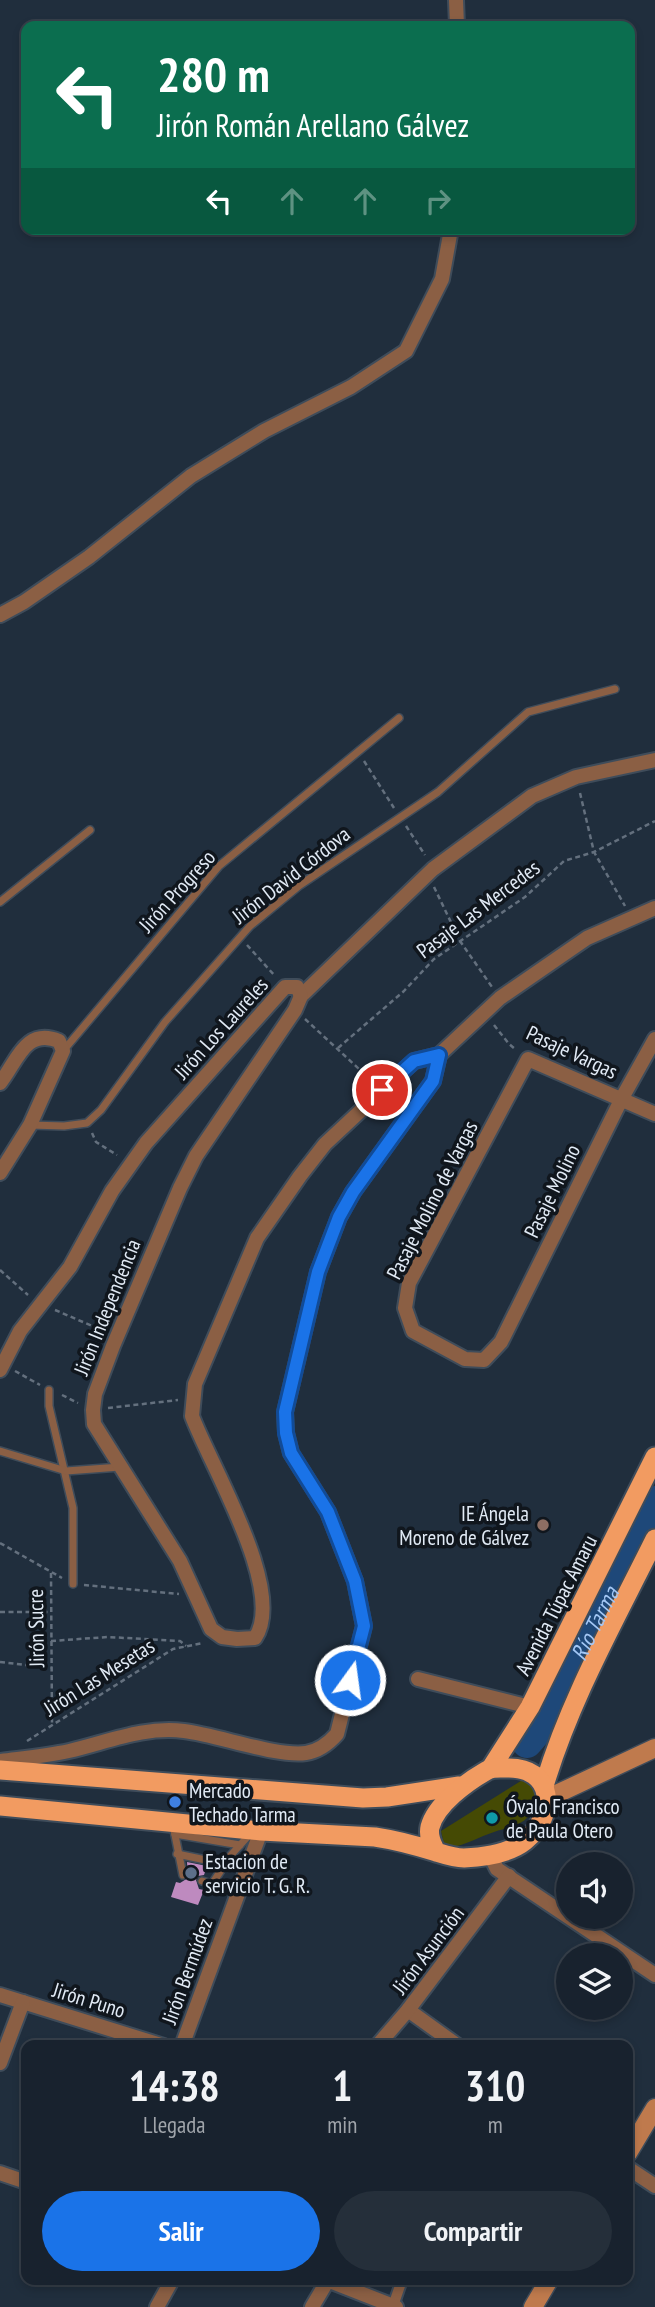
<!DOCTYPE html>
<html lang="es">
<head>
<meta charset="utf-8">
<style>
	:root { --surface:#18222e; --page:#252f3a; --text:#f1f3f6; --muted:#9fa4aa; --line:#363f4a; --accent:#1a73e8 }
	body { margin:0; font-family:"PT Sans Narrow",sans-serif; background:var(--page); color:var(--text); height:100vh; display:flex; flex-direction:column; font-size:26px; white-space:nowrap }
	* { box-sizing:border-box; margin:0 }
	p { font-size:23px; color:var(--muted) }
	.icon { flex:none; width:38px; height:38px; fill:none; stroke:currentColor; stroke-width:2; stroke-linecap:round; stroke-linejoin:round }
	.map { position:relative; flex:1; overflow:hidden }
	.sheet { position:absolute; left:21px; top:2040px; width:612px; height:245px; display:flex; flex-direction:column; background:var(--surface); border-radius:14px; box-shadow:0 4px 10px #0003,0 0 0 2px var(--line) }
	.sheet>* { flex:none }
	.banner { position:absolute; left:21px; top:21px; width:614px; height:214px; border-radius:14px; box-shadow:0 4px 10px #0003,0 0 0 2px var(--line); background:#0b6e4f; color:#fff; overflow:hidden }
	.controls { position:absolute; left:556px; top:1852px; display:grid; gap:14px }
	.controls a { display:grid; place-items:center; width:77px; height:77px; border-radius:50%; background:var(--surface); box-shadow:0 4px 10px #0003,0 0 0 2px var(--line); font-size:35px }
	.pin { position:absolute; display:grid; place-items:center; width:60px; height:60px; color:#fff; margin:-30px; border:4px solid #fff; border-radius:50%; box-shadow:0 2px 7px #0007 }
	.me { position:absolute; width:77px; margin:-38px; rotate:14deg; stroke-linejoin:round; filter:drop-shadow(0 0 5px #0008) }
	.turn { display:flex; align-items:center; gap:24px; height:147px; padding:0 21px; font-size:32px }
	.turn .icon { width:91px; height:91px; stroke-width:2.5 }
	.turn b { display:block; font-size:49px; line-height:60px }
	.lanes { display:flex; align-items:center; height:66px; padding:0 21px; background:#0003; justify-content:center; gap:35px; direction:ltr }
	.lanes .off { opacity:.35 }
	.eta { display:flex; justify-content:space-evenly; align-items:center; height:119px; text-align:center }
	.eta b { font-size:42px; font-weight:700; line-height:49px }
	.action { display:flex; gap:14px; margin-top:auto; padding:14px 21px }
	.action a { flex:1; height:80px; border-radius:42px; background:var(--accent); color:#fff; font-size:28px; font-weight:700; line-height:80px; text-align:center }
	.action a+a { background:var(--page); color:var(--text) }
	.map>svg:first-child { display:block }
	.green { fill:#454a04 }
	.lines { fill:none; stroke-linecap:round; stroke-linejoin:round }
	.river { stroke:#1e4879; stroke-width:30 }
	.building { fill:#be8abf }
	.service-casing { stroke:#3f4c5a; stroke-width:10 }
	.pedestrian-casing { stroke:#3f4c5a; stroke-width:14 }
	.minor-casing { stroke:#3f4c5a; stroke-width:18 }
	.secondary-casing { stroke:#3f4c5a; stroke-width:21 }
	.trunk-casing { stroke:#3f4c5a; stroke-width:23 }
	.path { stroke:#64707e; stroke-width:2.5; stroke-dasharray:5 3.5; stroke-linecap:butt }
	.service { stroke:#8b5f44; stroke-width:7 }
	.pedestrian { stroke:#8b5f44; stroke-width:10 }
	.minor { stroke:#8b5f44; stroke-width:14 }
	.secondary { stroke:#bf7a4d; stroke-width:18 }
	.trunk { stroke:#f29b61; stroke-width:19 }
	.route-casing { stroke:#114b97; stroke-width:18 }
	.route { stroke:#1a73e8; stroke-width:12 }
	.education-dot { fill:#8d6e63; stroke:#10161d; stroke-width:2.5 }
	.shop-dot { fill:#3f7fe0; stroke:#10161d; stroke-width:2.5 }
	.culture-dot { fill:#0f9aa8; stroke:#10161d; stroke-width:2.5 }
	.service-dot { fill:#5c6f8a; stroke:#10161d; stroke-width:2.5 }
	.labels { text-anchor:middle; dominant-baseline:central; stroke-width:7; stroke-linejoin:round; paint-order:stroke }
	.street-label { font-size:21px; fill:#e1eaf5; stroke:#10161d }
	.poi-label { font-size:21px; fill:#e1eaf5; stroke:#10161d; text-anchor:start }
	.water-label { font-size:23px; font-style:italic; fill:#a3c7f5; stroke:#10161d }
</style>
</head>
<body>
<div class="map">
<svg width="655" height="2307" viewBox="0 0 655 2307">
	<rect width="100%" height="100%" fill="#202e3d"/>
	<!-- green -->
	<path class="green" d="M524,1779l11,10c2,33 -15,35 -41,43 -15,5 -27,12 -43,16l-7,-4 -3,-13z"/>
	<g class="lines">
		<!-- river -->
		<path class="river" id="s1" d="M527,1743l16,-18 112,-224"/>
	</g>
	<!-- building -->
	<polygon class="building" points="187,1862 207,1866 204,1875 198,1876 196,1880 199,1889 204,1890 198,1905 171,1897 176,1882 180,1883 188,1878"/>
	<g class="lines">
		<defs>
			<g id="service">
				<polyline points="0,902 90,830"/>
				<polyline points="63,1051 219,866 399,718"/>
				<polyline points="30,1125 64,1126 87,1123 101,1110 165,1022 250,926 300,885 438,792 528,712 615,689"/>
				<polyline points="49,1390 49,1406 73,1508 73,1584"/>
				<polyline points="0,1451 66,1471 120,1467"/>
				<polyline points="174,1830 183,1875"/>
				<polyline points="175,1834 240,1845"/>
				<polyline points="177,1854 225,1864"/>
				<polyline points="202,1881 212,1884 231,1855 250,1834"/>
			</g>
			<polyline id="pedestrian" points="393,2306 402,2280"/>
			<g id="minor">
				<polyline points="456,0 457,26"/>
				<polyline points="0,615 24,602 89,557 191,476 264,431 351,387 406,351 442,279 451,229"/>
				<path d="M655,760l-79,17 -44,19 -99,73 -132,127 -6,14 -99,146 -16,32 -67,158 -18,48 -2,16 1,14 86,137 31,68 11,8 15,2 18,-1c32,-47 -45,-173 -63,-222l3,-32 62,-146 43,-62 25,-32 89,-83 25,-6 61,-57 87,-60 68,-30"/>
				<polyline points="655,1039 622,1098 501,1342 484,1360 465,1359 413,1331 405,1308 409,1283 528,1059 655,1114"/>
				<path d="M0,1083c17,-21 25,-56 59,-42l4,10 -33,74 -30,48"/>
				<polyline points="0,1370 20,1331 70,1267 112,1191 146,1143 285,987 297,987 301,996"/>
				<polyline points="418,1679 530,1707"/>
				<path d="M0,1761c23,-3 46,-5 69,-10 39,-9 75,-25 115,-20 34,4 92,26 122,22 13,-2 23,-10 31,-19l27,-108 -9,-45 -27,-69 -37,-59 -5,-20 -1,-21 33,-140 21,-55 14,-25 80,-111 6,-26"/>
				<polyline points="490,1855 497,1869 655,1975"/>
				<polyline points="0,1995 164,2046"/>
				<polyline points="408,2010 458,2046"/>
				<polyline points="182,2046 261,1831"/>
				<polyline points="377,2046 408,2010 509,1876"/>
				<polyline points="0,2063 23,2002"/>
				<polyline points="628,2168 655,2186"/>
				<polyline points="0,2173 26,2182"/>
				<polyline points="327,2280 396,2307"/>
				<polyline points="157,2307 172,2280"/>
				<polyline points="312,2307 328,2280"/>
			</g>
			<g id="secondary">
				<polyline points="548,1798 655,1748"/>
				<polyline points="628,2153 655,2108"/>
				<polyline points="533,2307 549,2280"/>
			</g>
			<g id="trunk">
				<polyline points="491,1768 530,1707 655,1457"/>
				<polyline points="0,1770 363,1798 387,1797 459,1786"/>
				<path d="M544,1786c26,-87 71,-166 111,-247"/>
				<path d="M0,1806l261,25 114,6c20,3 39,8 58,14 10,3 20,7 31,7 20,-1 45,-4 61,-17 32,-26 30,-75 -19,-73 -7,0 -14,-1 -20,3 -19,11 -50,33 -56,56 -2,9 2,17 6,25"/>
			</g>
		</defs>
		<!-- service casing -->
		<use href="#service" class="service-casing"/>
		<!-- pedestrian casing -->
		<use href="#pedestrian" class="pedestrian-casing"/>
		<!-- minor casing -->
		<use href="#minor" class="minor-casing"/>
		<!-- secondary casing -->
		<use href="#secondary" class="secondary-casing"/>
		<!-- trunk casing -->
		<use href="#trunk" class="trunk-casing"/>
		<!-- path -->
		<g class="path">
			<polyline points="364,761 394,808"/>
			<polyline points="580,793 594,852 625,906"/>
			<polyline points="406,826 425,855"/>
			<polyline points="434,887 460,941 492,987"/>
			<polyline points="247,945 275,976"/>
			<polyline points="305,1019 372,1081"/>
			<polyline points="494,1025 509,1044 515,1049"/>
			<polyline points="338,1048 404,991 434,959 525,897 564,861 594,852 655,821"/>
			<polyline points="92,1133 96,1142 117,1155"/>
			<polyline points="0,1270 28,1295"/>
			<polyline points="55,1310 104,1331"/>
			<polyline points="15,1371 40,1385"/>
			<polyline points="62,1395 78,1403"/>
			<polyline points="108,1408 178,1400"/>
			<polyline points="0,1543 62,1578"/>
			<polyline points="51,1573 52,1723"/>
			<polyline points="84,1585 179,1594"/>
			<polyline points="0,1612 51,1612"/>
			<polyline points="51,1641 108,1637 180,1641 186,1646"/>
			<polyline points="0,1662 52,1668"/>
			<polyline points="27,1741 173,1649 203,1643"/>
		</g>
		<!-- service -->
		<use href="#service" class="service"/>
		<!-- pedestrian -->
		<use href="#pedestrian" class="pedestrian"/>
		<!-- minor -->
		<use href="#minor" class="minor"/>
		<!-- secondary -->
		<use href="#secondary" class="secondary"/>
		<!-- trunk -->
		<use href="#trunk" class="trunk"/>
	</g>
	<g class="lines">
		<defs>
			<polyline id="route" points="350,1680 364,1626 355,1581 328,1512 291,1453 286,1433 285,1412 318,1272 339,1217 353,1192 433,1081 439,1055 414,1061 382,1090"/>
		</defs>
		<!-- route casing -->
		<use href="#route" class="route-casing"/>
		<!-- route -->
		<use href="#route" class="route"/>
	</g>
	<!-- markers -->
	<circle class="education-dot" cx="543" cy="1525" r="7"/>
	<circle class="shop-dot" cx="175" cy="1802" r="7"/>
	<circle class="culture-dot" cx="492" cy="1818" r="7"/>
	<circle class="service-dot" cx="191" cy="1873" r="7"/>
	<g class="labels">
		<!-- street labels -->
		<g class="street-label">
			<text transform="translate(291 875) rotate(-38)">Jirón David Córdova</text>
			<text transform="translate(177 891) rotate(-48)">Jirón Progreso</text>
			<text transform="translate(478 909) rotate(-37)">Pasaje Las Mercedes</text>
			<text transform="translate(221 1028) rotate(-48)">Jirón Los Laureles</text>
			<text transform="translate(572 1052) rotate(25)">Pasaje Vargas</text>
			<text transform="translate(552 1191) rotate(-64)">Pasaje Molino</text>
			<text transform="translate(432 1200) rotate(-63)">Pasaje Molino de Vargas</text>
			<text transform="translate(107 1307) rotate(-68)">Jirón Independencia</text>
			<text transform="translate(556 1605) rotate(-63)">Avenida Túpac Amaru</text>
			<text transform="translate(36 1628) rotate(-91)">Jirón Sucre</text>
			<text transform="translate(99 1677) rotate(-32)">Jirón Las Mesetas</text>
			<text transform="translate(428 1950) rotate(-53)">Jirón Asunción</text>
			<text transform="translate(187 1971) rotate(-70)">Jirón Bermúdez</text>
			<text transform="translate(89 2000) rotate(17)">Jirón Puno</text>
		</g>
		<!-- poi labels -->
		<g class="poi-label">
			<text x="529" y="1513" text-anchor="end">IE Ángela<tspan x="529" dy="24">Moreno de Gálvez</tspan></text>
			<text x="189" y="1790">Mercado<tspan x="189" dy="24">Techado Tarma</tspan></text>
			<text x="506" y="1806">Óvalo Francisco<tspan x="506" dy="24">de Paula Otero</tspan></text>
			<text x="205" y="1861">Estacion de<tspan x="205" dy="24">servicio T. G. R.</tspan></text>
		</g>
		<!-- water labels -->
		<g class="water-label">
			<text stroke="none"><textPath href="#s1" startOffset="138">Río Tarma</textPath></text>
		</g>
	</g>
</svg>
<div class="controls">
<a><svg class="icon" aria-label="sound" viewBox="0 0 24 24"><path d="M4 9h4l5-4v14l-5-4H4zM17 9q2 3 0 6"/></svg></a>
<a><svg class="icon" aria-label="layers" viewBox="0 0 24 24"><path d="M12 4l9 5-9 5-9-5zM3 14l9 5 9-5"/></svg></a>
</div>
<div class="pin" style="left:382px;top:1090px;background:#d93025"><svg class="icon" aria-label="arrive" viewBox="0 0 24 24"><path d="M6 21V4h12l-3 4 3 4H6"/></svg></div>
<svg class="me" style="left:350px;top:1680px" viewBox="-20 -20 40 40"><circle r="17" fill="#1a73e8" stroke="#fff" stroke-width="3"/><path d="M0-11L8 9 0 5-8 9z" fill="#fff"/></svg>
<div class="banner">
<div class="turn"><svg class="icon" aria-label="left" viewBox="0 0 24 24"><path d="M17 20v-9H6M10 6l-5 5 5 5"/></svg><div><b>280 m</b>Jirón Román Arellano Gálvez</div></div>
<div class="lanes"><svg class="icon" aria-label="left" viewBox="0 0 24 24"><path d="M17 20v-9H6M10 6l-5 5 5 5"/></svg><svg class="icon off" aria-label="ahead" viewBox="0 0 24 24"><path d="M12 20V5M6 11l6-6 6 6"/></svg><svg class="icon off" aria-label="ahead" viewBox="0 0 24 24"><path d="M12 20V5M6 11l6-6 6 6"/></svg><svg class="icon off" aria-label="right" viewBox="0 0 24 24"><path d="M7 20v-9h11M14 6l5 5-5 5"/></svg></div>
</div>
<section class="sheet">
<div class="eta">
<div><b>14:38</b><p>Llegada</p></div>
<div><b>1</b><p>min</p></div>
<div><b>310</b><p>m</p></div>
</div>
<div class="action"><a>Salir</a><a>Compartir</a></div>
</section>
</div>
</body>
</html>
